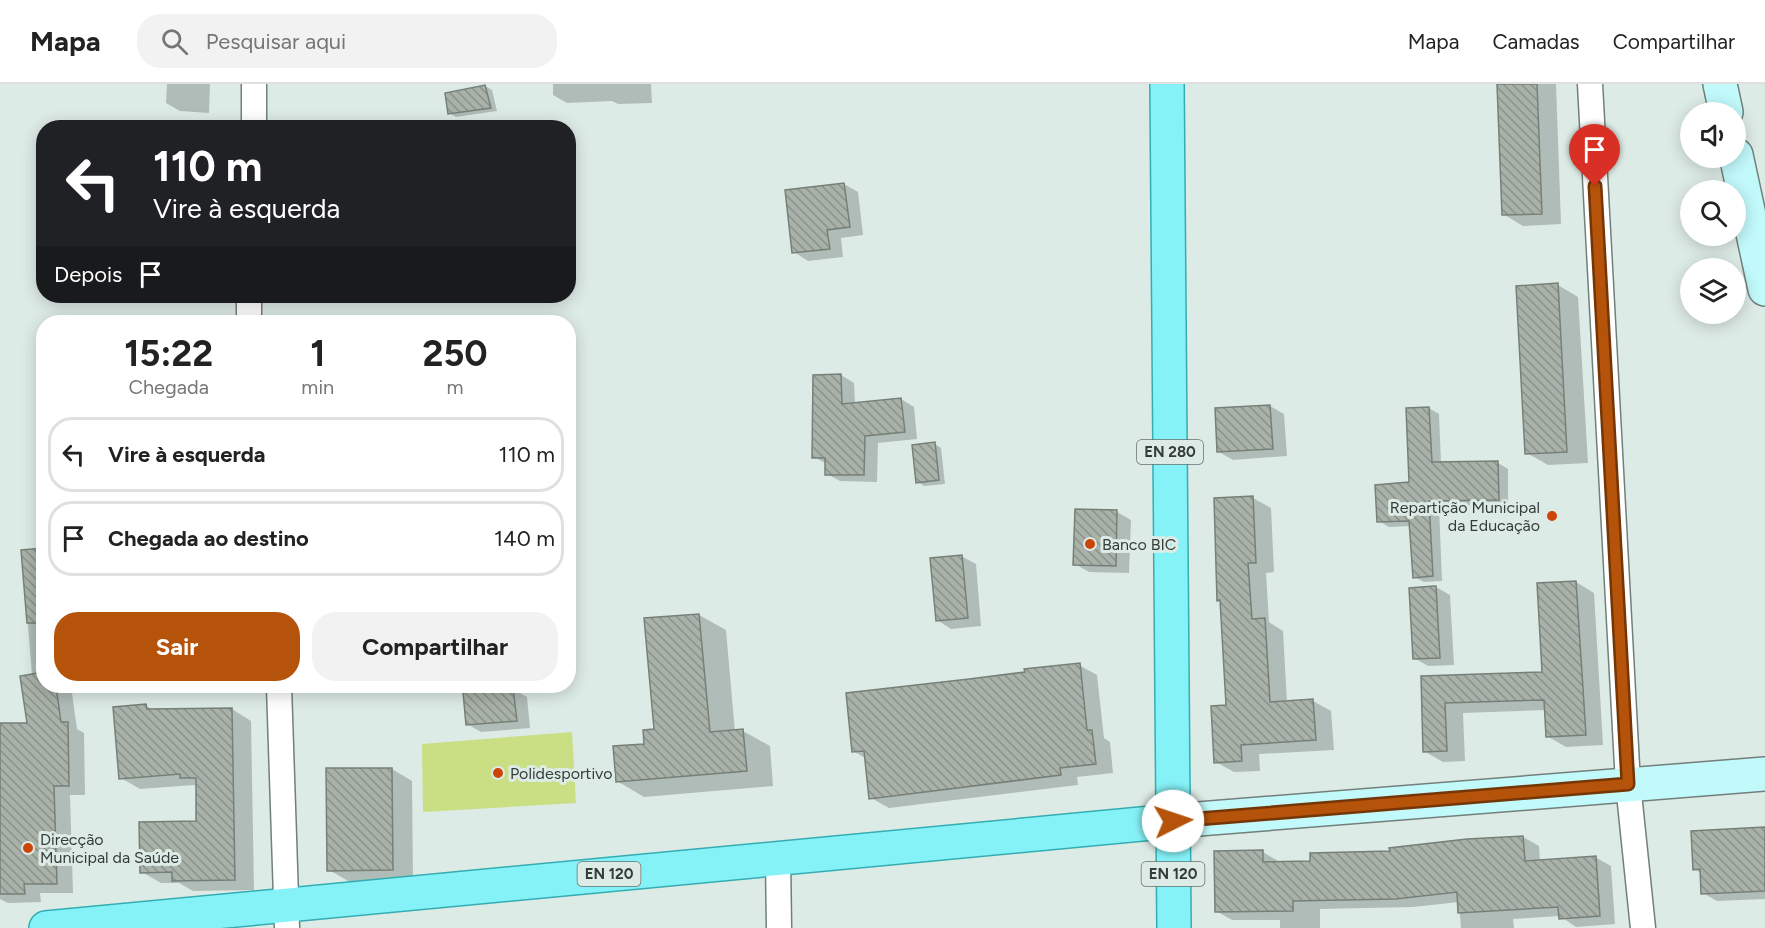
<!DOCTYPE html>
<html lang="pt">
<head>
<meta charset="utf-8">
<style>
	:root { --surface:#fff; --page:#f2f2f2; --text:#222; --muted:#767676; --line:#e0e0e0; --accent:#b45309 }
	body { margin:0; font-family:Figtree,sans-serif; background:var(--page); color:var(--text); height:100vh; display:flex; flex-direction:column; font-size:22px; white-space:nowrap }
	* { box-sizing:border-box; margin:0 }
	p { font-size:20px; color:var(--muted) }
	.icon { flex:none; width:33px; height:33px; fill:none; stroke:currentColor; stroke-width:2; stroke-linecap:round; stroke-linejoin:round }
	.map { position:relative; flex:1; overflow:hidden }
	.drawer { position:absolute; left:36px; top:231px; width:540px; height:378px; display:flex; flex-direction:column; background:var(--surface); border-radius:24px; box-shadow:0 3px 15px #0003 }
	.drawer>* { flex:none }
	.banner { position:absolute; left:36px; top:36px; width:540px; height:183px; border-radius:24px; box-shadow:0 3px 15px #0003; background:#202124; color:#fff; overflow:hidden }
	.controls { position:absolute; left:1680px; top:18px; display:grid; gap:12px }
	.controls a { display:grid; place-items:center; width:66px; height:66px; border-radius:50%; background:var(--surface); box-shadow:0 3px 15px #0003; font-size:30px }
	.pin { position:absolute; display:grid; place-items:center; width:51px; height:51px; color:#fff; margin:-62px -26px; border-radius:50% 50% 50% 0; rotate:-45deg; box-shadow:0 0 6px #0007 }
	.pin .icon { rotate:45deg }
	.me { position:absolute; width:66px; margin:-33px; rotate:86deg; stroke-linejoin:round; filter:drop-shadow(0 0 4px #0008) }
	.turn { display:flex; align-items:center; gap:21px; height:126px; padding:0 18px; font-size:27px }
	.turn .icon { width:78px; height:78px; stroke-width:2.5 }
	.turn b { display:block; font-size:42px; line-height:51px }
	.then { display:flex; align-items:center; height:57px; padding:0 18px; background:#0003; gap:12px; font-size:22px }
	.eta { display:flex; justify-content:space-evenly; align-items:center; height:102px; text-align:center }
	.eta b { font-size:36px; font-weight:700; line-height:42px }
	.cta { display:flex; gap:12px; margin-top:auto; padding:12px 18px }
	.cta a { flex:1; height:69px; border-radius:24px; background:var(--accent); color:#fff; font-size:24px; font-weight:700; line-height:69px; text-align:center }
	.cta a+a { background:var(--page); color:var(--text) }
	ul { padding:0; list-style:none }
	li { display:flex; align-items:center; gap:18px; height:75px; margin:0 12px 9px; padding:0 6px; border:3px solid var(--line); border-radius:24px }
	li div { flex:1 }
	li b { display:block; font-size:22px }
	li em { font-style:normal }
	header { display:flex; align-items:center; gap:36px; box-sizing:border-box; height:84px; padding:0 30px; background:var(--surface); border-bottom:2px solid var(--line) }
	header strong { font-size:28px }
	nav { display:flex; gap:33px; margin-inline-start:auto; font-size:21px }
	.search { width:420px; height:54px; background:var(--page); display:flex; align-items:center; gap:15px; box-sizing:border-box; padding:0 21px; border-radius:24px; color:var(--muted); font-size:22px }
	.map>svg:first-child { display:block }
	.park { fill:#cadf84 }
	.shadow { fill:#0003 }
	.building { fill:url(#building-back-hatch); stroke:#778078; stroke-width:1.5 }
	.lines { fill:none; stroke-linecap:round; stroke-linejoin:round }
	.street-casing { stroke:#727f7a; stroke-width:27 }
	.secondary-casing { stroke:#727f7a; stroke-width:36 }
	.primary-casing { stroke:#34adb2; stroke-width:36 }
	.street { stroke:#fff; stroke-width:24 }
	.secondary { stroke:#c2f9fb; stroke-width:33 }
	.primary { stroke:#85f2f8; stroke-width:33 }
	.route-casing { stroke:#753606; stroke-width:15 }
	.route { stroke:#b45309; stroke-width:10 }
	.poi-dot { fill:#cb4508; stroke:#ddebe6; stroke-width:2 }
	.labels { text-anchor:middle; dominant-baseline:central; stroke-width:6; stroke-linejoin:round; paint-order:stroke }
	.shield { fill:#ddebe6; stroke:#68706e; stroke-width:1.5 }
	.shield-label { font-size:15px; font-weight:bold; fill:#363c3a }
	.poi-label { font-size:16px; fill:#363c3a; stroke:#ddebe6; text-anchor:start }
</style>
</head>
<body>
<header>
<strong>Mapa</strong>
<div class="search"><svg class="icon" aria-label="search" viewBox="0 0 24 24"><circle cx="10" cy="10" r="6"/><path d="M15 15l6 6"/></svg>Pesquisar aqui</div>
<nav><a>Mapa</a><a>Camadas</a><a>Compartilhar</a></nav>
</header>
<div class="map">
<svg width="1765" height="844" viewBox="0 0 1765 844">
	<defs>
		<pattern id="building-back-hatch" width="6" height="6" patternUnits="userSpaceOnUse" patternTransform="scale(1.5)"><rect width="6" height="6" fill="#a9b2a9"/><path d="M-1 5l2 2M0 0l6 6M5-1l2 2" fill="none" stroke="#8a928b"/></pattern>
	</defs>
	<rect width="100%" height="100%" fill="#ddebe6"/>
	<!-- park -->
	<polygon class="park" points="572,648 576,719 423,728 422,660"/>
	<!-- shadow -->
	<g class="shadow">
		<polygon points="167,0 210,0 209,29 180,27 166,19"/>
		<polygon points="553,0 651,0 652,19 618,20 612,17 567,19 553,11"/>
		<polygon points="1499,0 1556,0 1561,140 1523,142 1503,130"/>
		<polygon points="485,2 492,6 497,27 456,33 449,29"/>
		<polygon points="844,100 858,108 863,151 841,154 843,173 808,177 794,168"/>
		<polygon points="1558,201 1578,213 1588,379 1548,381 1527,369"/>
		<polygon points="841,291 854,299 855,320 901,315 914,323 917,355 878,359 877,398 840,397 827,390 827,380 814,373"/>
		<polygon points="1270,322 1284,330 1287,372 1233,376 1219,368"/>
		<polygon points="1429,324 1439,330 1441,379 1498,379 1508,385 1508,421 1439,422 1442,497 1424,498 1414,493 1411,442 1389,443 1379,437 1410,400"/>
		<polygon points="935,360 941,364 945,400 924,402 918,398"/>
		<polygon points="1253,414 1271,424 1274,488 1266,489 1269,538 1283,547 1287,618 1313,617 1331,627 1334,666 1259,670 1260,687 1234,688 1216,678 1228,622 1221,517 1219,516 1215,415"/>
		<polygon points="1117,428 1131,436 1129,489 1089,488 1075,480"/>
		<polygon points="44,466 44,602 71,602 77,645 84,649 85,711 70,711 73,809 40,809 41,818 8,819 0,815 0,641 29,640 32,591 22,468"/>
		<polygon points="961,472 976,480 981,542 951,545 937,536"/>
		<polygon points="1576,498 1594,509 1603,661 1566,663 1547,652 1546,626 1463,629 1465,677 1443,678 1424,667 1422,593 1544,590 1538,500"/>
		<polygon points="1436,503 1450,511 1454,581 1428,582 1414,574"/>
		<polygon points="699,531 726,546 735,648 743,647 770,662 773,702 644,713 617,697 655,647 645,536"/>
		<polygon points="1079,581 1097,591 1104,654 1110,658 1113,689 1077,693 1078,701 889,724 871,714 867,675 853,667 1026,589"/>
		<polygon points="513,605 527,613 530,644 481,648 467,640"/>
		<polygon points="146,622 155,627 232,625 251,637 254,806 193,807 179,799 161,799 142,788 198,739 198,703 194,701 140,705 121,694"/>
		<polygon points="392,685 412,697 413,797 350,798 329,786"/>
		<polygon points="1765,745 1765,815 1717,817 1703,809 1702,790 1694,785"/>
		<polygon points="1523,753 1539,762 1540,778 1595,773 1611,782 1615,840 1576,843 1560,832 1513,835 1514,844 1461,844 1459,818 1413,823 1320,825 1320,844 1280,844 1280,836 1232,836 1216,827 1263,768 1278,777 1278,779 1312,779"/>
	</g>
	<!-- building -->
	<g class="building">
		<polygon points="1497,0 1537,0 1542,130 1502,131"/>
		<polygon points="485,1 491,24 448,30 445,9"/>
		<polygon points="844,99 850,143 827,146 830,165 792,169 785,106"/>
		<polygon points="1558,199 1567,368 1525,370 1516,202"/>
		<polygon points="841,290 842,320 901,314 905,348 865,352 864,391 825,391 825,374 812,374 813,291"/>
		<polygon points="1270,321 1273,365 1217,368 1215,324"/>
		<polygon points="1429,323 1432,378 1498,377 1499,416 1429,417 1433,492 1413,494 1409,437 1377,438 1375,401 1409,398 1406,324"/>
		<polygon points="935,358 939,396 916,399 912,361"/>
		<polygon points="1253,412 1256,479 1248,479 1252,535 1265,534 1270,618 1313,615 1316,656 1241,661 1242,677 1214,679 1211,622 1226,621 1220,516 1217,517 1214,414"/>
		<polygon points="1075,425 1117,426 1116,482 1073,481"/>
		<polygon points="44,464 44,539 27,539 21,466"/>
		<polygon points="962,471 968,534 936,537 930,474"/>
		<polygon points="1576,497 1586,651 1546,653 1544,616 1445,619 1447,667 1423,668 1421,592 1542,588 1537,499"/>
		<polygon points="1434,502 1436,502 1440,574 1413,575 1409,504"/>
		<polygon points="699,530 710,648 743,645 747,687 616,698 613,662 644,660 643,646 654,645 644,534"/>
		<polygon points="1080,579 1087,646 1092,646 1096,680 1060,684 1061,691 869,715 864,667 852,668 846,609 969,595 1025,588 1024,585"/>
		<polygon points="44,588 44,602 56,602 61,638 68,638 69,702 54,702 57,800 24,800 25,810 0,810 0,639 27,639 20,592"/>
		<polygon points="513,603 517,637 466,641 463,608"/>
		<polygon points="146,620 147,625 232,624 235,796 172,797 172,788 140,789 139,738 196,737 196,694 180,694 180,690 119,695 113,623"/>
		<polygon points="326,684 392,684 393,786 327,787"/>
		<polygon points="1765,743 1765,807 1701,810 1700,785 1693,786 1691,747"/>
		<polygon points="1523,752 1525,777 1596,772 1600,832 1559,835 1558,823 1458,829 1457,808 1396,815 1293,817 1293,827 1215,828 1214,767 1263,766 1263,778 1310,777 1310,769 1390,767 1389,764 1467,755"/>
	</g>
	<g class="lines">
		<defs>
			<g id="street">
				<polyline points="254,0 254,44"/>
				<polyline points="1590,0 1628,700 1643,844"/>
				<polyline points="249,212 249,238"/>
				<polyline points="279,602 287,844"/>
				<polyline points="778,774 779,844"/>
			</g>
			<g id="secondary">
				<polyline points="1720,0 1726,28"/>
				<polyline points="1736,71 1765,205"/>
				<polyline points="1173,737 1765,690"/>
			</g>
			<g id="primary">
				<polyline points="1167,0 1174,844"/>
				<polyline points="46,844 1173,737"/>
			</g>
		</defs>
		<!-- street casing -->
		<use href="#street" class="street-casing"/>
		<!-- secondary casing -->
		<use href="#secondary" class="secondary-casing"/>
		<!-- primary casing -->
		<use href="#primary" class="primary-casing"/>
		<!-- street -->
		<use href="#street" class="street"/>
		<!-- secondary -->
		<use href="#secondary" class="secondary"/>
		<!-- primary -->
		<use href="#primary" class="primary"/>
	</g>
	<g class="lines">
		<defs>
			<polyline id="route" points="1173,737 1628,700 1595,102"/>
		</defs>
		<!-- route casing -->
		<use href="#route" class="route-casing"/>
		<!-- route -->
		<use href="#route" class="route"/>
	</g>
	<!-- markers -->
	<g class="poi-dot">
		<circle cx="1552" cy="432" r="6"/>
		<circle cx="1090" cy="460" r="6"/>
		<circle cx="498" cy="689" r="6"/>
		<circle cx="28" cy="764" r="6"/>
	</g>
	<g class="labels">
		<!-- shield labels -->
		<g class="shield">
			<rect x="1137" y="356" width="66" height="24" rx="4.5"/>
			<rect x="577.5" y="778" width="63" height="24" rx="4.5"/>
			<rect x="1141.5" y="778" width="63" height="24" rx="4.5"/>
		</g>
		<g class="shield-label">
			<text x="1170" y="368">EN 280</text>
			<text x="609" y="790">EN 120</text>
			<text x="1173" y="790">EN 120</text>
		</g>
		<!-- poi labels -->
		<g class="poi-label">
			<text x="1540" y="423" text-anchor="end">Repartição Municipal<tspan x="1540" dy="18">da Educação</tspan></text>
			<text x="1102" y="460">Banco BIC</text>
			<text x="510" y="689">Polidesportivo</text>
			<text x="40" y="755">Direcção<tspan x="40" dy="18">Municipal da Saúde</tspan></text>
		</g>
	</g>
</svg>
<div class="controls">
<a><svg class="icon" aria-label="sound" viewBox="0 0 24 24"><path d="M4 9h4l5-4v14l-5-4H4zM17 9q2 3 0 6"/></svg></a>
<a><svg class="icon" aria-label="search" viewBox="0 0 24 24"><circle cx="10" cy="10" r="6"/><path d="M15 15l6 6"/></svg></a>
<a><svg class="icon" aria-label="layers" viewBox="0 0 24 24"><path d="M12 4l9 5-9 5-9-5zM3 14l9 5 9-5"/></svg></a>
</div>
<div class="pin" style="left:1595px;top:102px;background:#d93025"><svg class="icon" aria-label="arrive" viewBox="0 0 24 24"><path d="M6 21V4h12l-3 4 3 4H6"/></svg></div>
<svg class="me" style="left:1173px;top:737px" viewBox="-20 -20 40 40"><circle r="19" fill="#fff"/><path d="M0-13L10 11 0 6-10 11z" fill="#b45309"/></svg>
<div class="banner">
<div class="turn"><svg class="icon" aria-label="left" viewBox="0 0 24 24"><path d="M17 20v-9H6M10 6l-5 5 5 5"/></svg><div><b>110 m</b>Vire à esquerda</div></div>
<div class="then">Depois<svg class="icon" aria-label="arrive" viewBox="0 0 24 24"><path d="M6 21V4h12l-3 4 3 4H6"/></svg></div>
</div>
<section class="drawer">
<div class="eta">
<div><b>15:22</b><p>Chegada</p></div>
<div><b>1</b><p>min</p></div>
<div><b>250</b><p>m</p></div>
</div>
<ul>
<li><svg class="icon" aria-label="left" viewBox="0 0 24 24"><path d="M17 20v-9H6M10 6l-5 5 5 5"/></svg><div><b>Vire à esquerda</b></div><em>110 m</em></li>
<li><svg class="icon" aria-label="arrive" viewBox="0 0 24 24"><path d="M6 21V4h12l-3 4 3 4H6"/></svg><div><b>Chegada ao destino</b></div><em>140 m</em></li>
</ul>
<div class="cta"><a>Sair</a><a>Compartilhar</a></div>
</section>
</div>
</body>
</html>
